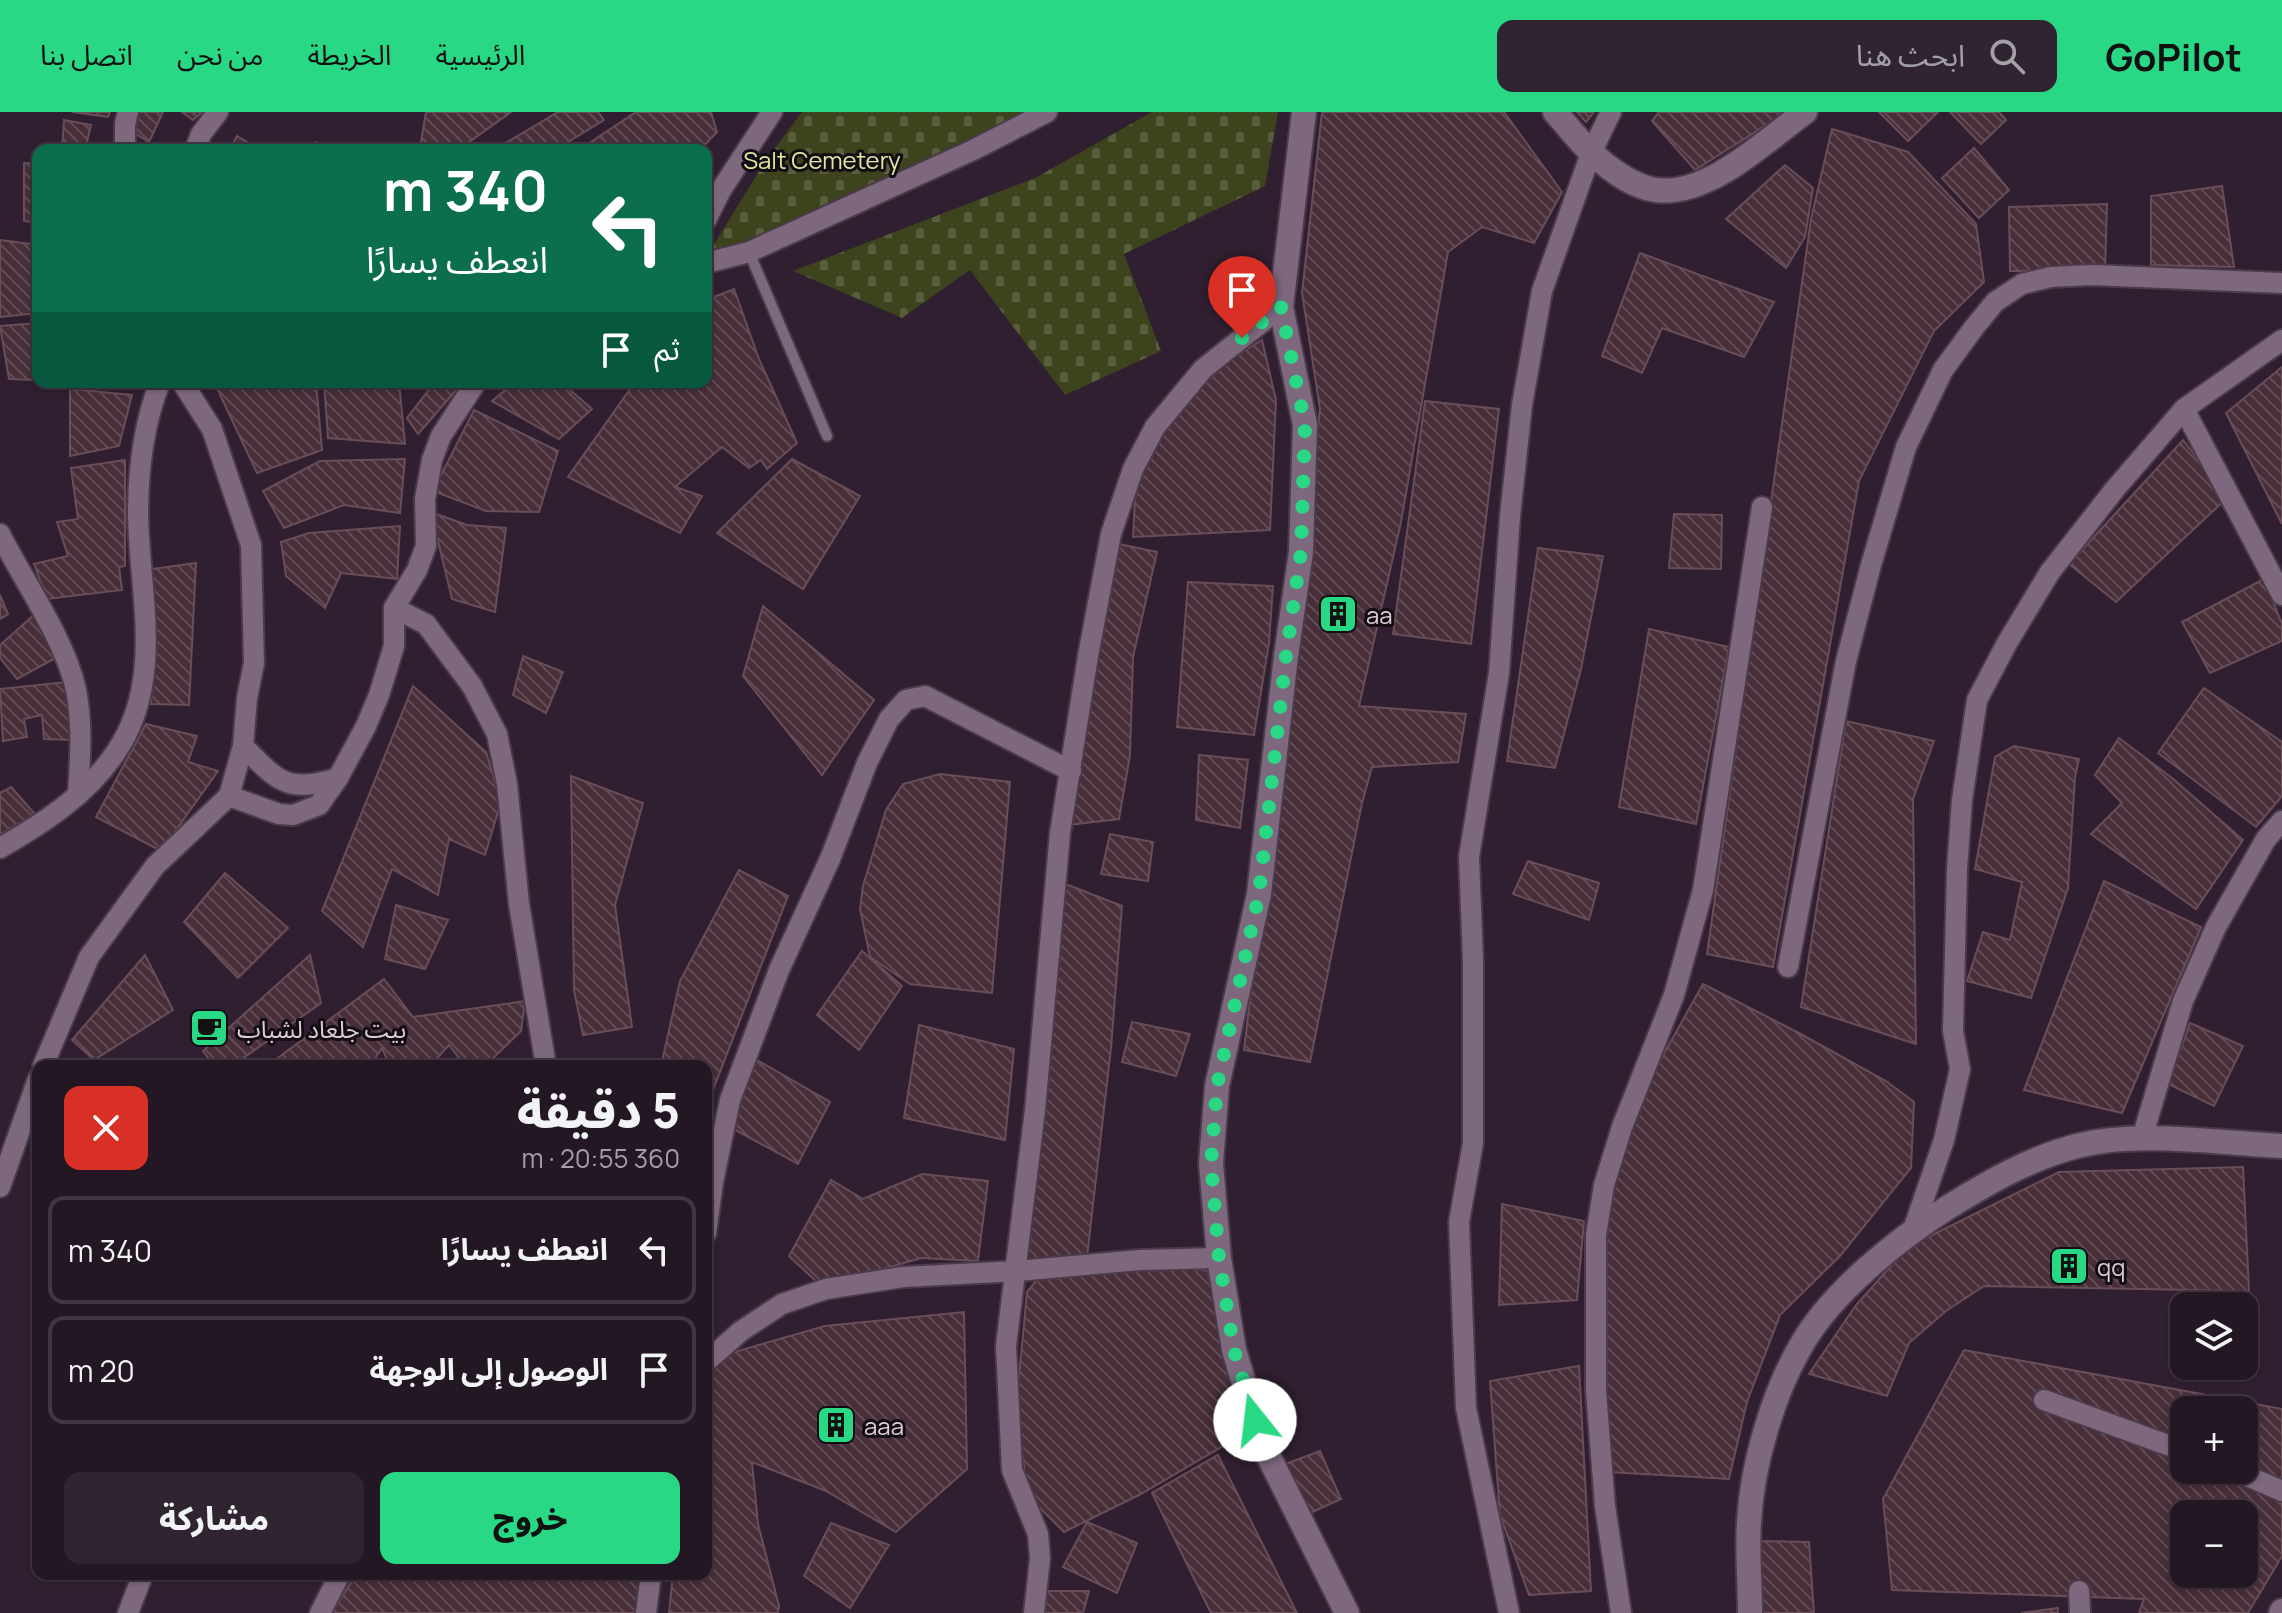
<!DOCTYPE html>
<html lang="ar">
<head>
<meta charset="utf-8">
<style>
	:root { --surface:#241724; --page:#302431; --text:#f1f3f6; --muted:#a39fa6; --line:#413641; --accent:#29d885 }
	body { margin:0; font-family:Manrope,"Noto Sans Arabic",sans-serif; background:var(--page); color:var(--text); direction:rtl; height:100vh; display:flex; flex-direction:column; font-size:30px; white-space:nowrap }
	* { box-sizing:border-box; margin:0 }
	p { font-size:26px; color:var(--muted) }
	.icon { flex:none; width:44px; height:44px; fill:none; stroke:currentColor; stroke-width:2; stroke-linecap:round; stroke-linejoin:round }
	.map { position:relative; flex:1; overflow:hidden; direction:ltr }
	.drawer { position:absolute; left:32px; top:948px; width:680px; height:520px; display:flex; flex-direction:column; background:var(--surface); border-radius:16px; box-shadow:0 2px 6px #0004,0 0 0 2px var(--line); direction:rtl }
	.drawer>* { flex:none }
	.guide { position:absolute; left:32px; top:32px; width:680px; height:244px; border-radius:16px; box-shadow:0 2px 6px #0004,0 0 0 2px var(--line); direction:rtl; background:#0b6e4f; color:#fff; overflow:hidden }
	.buttons { position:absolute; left:2170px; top:1180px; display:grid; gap:16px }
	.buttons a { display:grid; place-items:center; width:88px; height:88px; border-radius:16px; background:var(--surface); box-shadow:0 2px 6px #0004,0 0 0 2px var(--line); font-size:40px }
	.pin { position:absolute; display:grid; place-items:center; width:68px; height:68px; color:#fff; margin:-82px -34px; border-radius:50% 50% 50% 0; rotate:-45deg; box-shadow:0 0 8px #0007 }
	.pin .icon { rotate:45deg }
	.me { position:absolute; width:88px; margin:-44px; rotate:344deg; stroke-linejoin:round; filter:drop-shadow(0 0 6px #0008) }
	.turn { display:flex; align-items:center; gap:28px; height:168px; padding:0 32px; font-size:36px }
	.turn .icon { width:104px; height:104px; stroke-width:2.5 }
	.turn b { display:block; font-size:56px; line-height:68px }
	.then { display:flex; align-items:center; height:76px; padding:0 32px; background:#0003; gap:16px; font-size:30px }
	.round { display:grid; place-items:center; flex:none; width:84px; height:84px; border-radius:16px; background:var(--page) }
	.headline { display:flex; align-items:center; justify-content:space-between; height:136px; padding:0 32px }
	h1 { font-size:48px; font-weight:800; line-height:60px }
	.cta { display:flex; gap:16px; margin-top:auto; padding:16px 32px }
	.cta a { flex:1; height:92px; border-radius:16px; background:var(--accent); color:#111; font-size:32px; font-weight:800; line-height:92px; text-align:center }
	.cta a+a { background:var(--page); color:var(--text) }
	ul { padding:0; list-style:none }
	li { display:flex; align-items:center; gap:24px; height:108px; margin:0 16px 12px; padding:0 16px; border:4px solid var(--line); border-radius:16px }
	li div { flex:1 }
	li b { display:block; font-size:30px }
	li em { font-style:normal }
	header { display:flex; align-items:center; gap:48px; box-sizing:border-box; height:112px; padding:0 40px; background:var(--accent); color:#111 }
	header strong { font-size:38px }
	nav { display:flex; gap:44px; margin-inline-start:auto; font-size:28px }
	.search { width:560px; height:72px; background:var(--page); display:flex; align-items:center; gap:20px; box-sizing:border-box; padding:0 28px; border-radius:16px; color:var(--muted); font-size:30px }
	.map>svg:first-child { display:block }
	.cemetery { fill:url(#cemetery-stones) }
	.building { fill:url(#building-back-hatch); stroke:#694e59; stroke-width:2; fill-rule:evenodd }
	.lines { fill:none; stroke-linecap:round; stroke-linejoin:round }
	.service-casing { stroke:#4a3b4a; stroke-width:14 }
	.minor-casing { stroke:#4a3b4a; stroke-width:24 }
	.tertiary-casing { stroke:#4a3b4a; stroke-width:28 }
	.service { stroke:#7d687d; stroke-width:10 }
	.minor { stroke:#7d687d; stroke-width:20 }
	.tertiary { stroke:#7d687d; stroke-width:24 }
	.route { stroke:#29d885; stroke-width:14; stroke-dasharray:0 25.2 }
	.labels { text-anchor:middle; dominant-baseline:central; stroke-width:6; stroke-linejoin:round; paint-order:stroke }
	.park-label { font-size:24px; fill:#dce9a0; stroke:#140c13 }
	.poi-label { font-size:24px; fill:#d9cdd8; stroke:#140c13; text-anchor:start }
</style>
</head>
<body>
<header>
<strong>GoPilot</strong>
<div class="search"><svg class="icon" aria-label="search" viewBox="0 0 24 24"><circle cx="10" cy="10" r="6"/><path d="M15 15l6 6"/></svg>ابحث هنا</div>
<nav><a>الرئيسية</a><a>الخريطة</a><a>من نحن</a><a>اتصل بنا</a></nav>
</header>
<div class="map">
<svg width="2282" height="1501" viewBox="0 0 2282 1501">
	<defs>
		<pattern id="cemetery-stones" width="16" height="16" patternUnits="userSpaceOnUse" patternTransform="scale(2)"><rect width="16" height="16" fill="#3d431c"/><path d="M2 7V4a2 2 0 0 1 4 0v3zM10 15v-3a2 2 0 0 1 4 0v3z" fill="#585d3c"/></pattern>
		<pattern id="building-back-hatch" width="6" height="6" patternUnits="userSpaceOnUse" patternTransform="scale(2)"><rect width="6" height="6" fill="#472e38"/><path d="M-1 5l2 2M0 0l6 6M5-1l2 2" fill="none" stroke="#614b54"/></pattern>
	</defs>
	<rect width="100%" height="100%" fill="#301f30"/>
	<!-- cemetery -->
	<g class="cemetery">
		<polygon points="802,0 1026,0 706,152 706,145 766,48"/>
		<polygon points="1152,0 1278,0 1265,74 1124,142 1161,239 1065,283 970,158 902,206 793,159 1035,66"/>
	</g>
	<!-- building -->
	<g class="building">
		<polygon points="72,0 110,0 108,5"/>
		<polygon points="137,0 163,0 149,30 131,19"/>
		<polygon points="182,0 202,0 193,8"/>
		<polygon points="426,0 511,0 458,38 408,38 421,30"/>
		<polygon points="558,0 598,0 604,8 555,38 494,38"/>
		<polygon points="636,0 711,0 717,20 700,38 579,38"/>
		<polygon points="1322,0 1504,0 1562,80 1534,131 1482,115 1448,140 1401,410 1359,594 1466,602 1458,650 1372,655 1362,691 1310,950 1244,938 1320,297 1302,181"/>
		<polygon points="1577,0 1594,0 1586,10"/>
		<polygon points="1659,0 1787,0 1695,58 1652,9"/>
		<polygon points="1879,0 1938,0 1908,29"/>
		<polygon points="1950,0 1999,0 2006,8 1981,32"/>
		<polygon points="64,8 91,13 85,38 62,38"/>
		<polygon points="1832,17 1908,40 1976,112 1984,170 1934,219 1859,369 1773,855 1707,842 1811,107"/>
		<polygon points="237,24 261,38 229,38"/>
		<polygon points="316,30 329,38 311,38"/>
		<polygon points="1974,36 2009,78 1979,106 1942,66"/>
		<polygon points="24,51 38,52 38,111 24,109"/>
		<polygon points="1785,53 1813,76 1805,125 1786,156 1726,107"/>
		<polygon points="2222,74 2234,155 2151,153 2151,84"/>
		<polygon points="2107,92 2105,159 2010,159 2009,95"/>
		<polygon points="0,128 38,133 38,201 0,205"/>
		<polygon points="1640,141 1774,190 1744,245 1662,216 1642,261 1602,244"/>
		<polygon points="734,177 759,247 797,331 767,357 761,348 749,356 722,335 675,375 702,384 680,421 568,365 635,270 706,270 706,188"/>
		<polygon points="38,211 38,268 9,267 0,214"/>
		<polygon points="1262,228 1276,288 1270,418 1133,425 1136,367 1162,317 1199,267"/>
		<polygon points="2282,255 2282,412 2226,301"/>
		<polygon points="67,270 132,270 131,273"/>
		<polygon points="214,270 316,270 322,338 257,361"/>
		<polygon points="324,270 399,270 405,332 328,326"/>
		<polygon points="435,270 458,276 418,322 407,306"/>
		<polygon points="515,270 561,270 592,297 559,327 492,289"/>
		<polygon points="70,277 132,283 119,334 70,344"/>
		<polygon points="1425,289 1499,297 1471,532 1393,522"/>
		<polygon points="474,298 558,339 539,400 486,399 433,379"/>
		<polygon points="2183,328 2228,385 2116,490 2069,452"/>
		<polygon points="405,347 400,401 344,393 284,416 263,379 320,349"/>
		<polygon points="792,347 860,384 803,477 717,421"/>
		<polygon points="125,348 125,454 119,455 122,478 47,487 34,452 68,444 57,410 78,407 71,356"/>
		<polygon points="431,400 467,413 506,416 495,500 452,487"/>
		<polygon points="1674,402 1722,403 1721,457 1669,456"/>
		<polygon points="400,414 397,467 341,461 325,496 286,464 281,430 309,421"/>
		<polygon points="1114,431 1157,440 1133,545 1130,643 1119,707 1067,713"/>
		<polygon points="1538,436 1603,444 1581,557 1555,656 1507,649"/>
		<polygon points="196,451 189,593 151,592 152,457"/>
		<polygon points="2264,467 2282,512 2282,529 2210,561 2182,510"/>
		<polygon points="1188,470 1273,474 1269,531 1254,623 1177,615"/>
		<polygon points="0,483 8,502 0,507"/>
		<polygon points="763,494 874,588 822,663 743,564"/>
		<polygon points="35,502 59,544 17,567 0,546 0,533"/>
		<polygon points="1649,517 1729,535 1696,712 1619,695"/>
		<polygon points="523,544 563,560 546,601 513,583"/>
		<polygon points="66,570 72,628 44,627 42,603 24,607 27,625 3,629 0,577"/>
		<polygon points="413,574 486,640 501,690 485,743 449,727 438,783 392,757 363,835 322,799"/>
		<polygon points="2204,576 2282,630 2282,684 2256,715 2158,641"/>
		<polygon points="1846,609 1934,629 1913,687 1916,932 1801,895"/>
		<polygon points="146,612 197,624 188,650 218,659 161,739 96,705"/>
		<polygon points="2119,626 2172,666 2243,728 2196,797 2091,722 2122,691 2095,663"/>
		<polygon points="2014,634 2079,647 2075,665 2068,776 2031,886 1967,869 1983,820 2010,828 2022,770 1975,757 1995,645"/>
		<polygon points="1199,643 1248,648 1240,716 1196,708"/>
		<polygon points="940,662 1010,670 992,881 910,872 870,845 860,797 863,774 886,698 903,672"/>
		<polygon points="571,664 643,691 615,793 632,915 583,923 574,878"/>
		<polygon points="11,675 35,702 0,723 0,681"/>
		<polygon points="1110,722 1153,730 1148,769 1101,762"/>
		<polygon points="1528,749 1599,771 1589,808 1513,782"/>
		<polygon points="739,758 788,784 706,996 706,954 661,954 680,869"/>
		<polygon points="225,761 288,816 238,866 184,810"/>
		<polygon points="2104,769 2201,815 2122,1001 2024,978"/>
		<polygon points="1063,771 1122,794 1111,936 1087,1145 1025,1149"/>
		<polygon points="396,793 448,808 425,857 385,847"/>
		<polygon points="862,839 902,874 859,938 817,903"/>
		<polygon points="145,843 173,898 94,948 72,928"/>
		<polygon points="310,843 321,891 232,954 214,954 203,939"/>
		<polygon points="384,867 413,905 525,889 521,919 485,954 465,954 449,933 430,954 390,954 382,936 370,954 267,954"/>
		<polygon points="1703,872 1797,920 1886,969 1914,990 1911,1056 1840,1144 1780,1203 1747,1290 1729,1367 1609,1360 1603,1258 1604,1155 1611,1078 1643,979"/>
		<polygon points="1132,910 1190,922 1176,964 1122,950"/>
		<polygon points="2190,911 2243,934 2214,994 2168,972"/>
		<polygon points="919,913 1014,937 1005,1028 904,1006"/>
		<polygon points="757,948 830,990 798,1052 728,1014"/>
		<polygon points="2243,1055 2249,1179 1984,1174 1946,1199 1909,1231 1887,1284 1809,1262 1856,1193 1908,1135 2059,1060"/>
		<polygon points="922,1062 988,1069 978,1149 921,1146 822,1175 789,1144 831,1068 863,1087"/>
		<polygon points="1502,1092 1584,1109 1577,1188 1499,1193"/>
		<polygon points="1166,1153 1208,1159 1247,1320 1139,1383 1064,1420 1028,1384 1016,1297 1027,1180 1041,1163"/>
		<polygon points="964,1200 967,1357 896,1420 826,1379 752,1350 758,1412 779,1494 778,1501 669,1501 673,1462 706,1462 706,1276 717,1245 825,1214"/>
		<path d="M1964,1238l318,59v147l-34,57h-109l5,-14 -252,-9 -9,-91zM2184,1298h60v60h-60zM2184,1402h60v60h-60z"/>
		<polygon points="1579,1254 1591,1479 1529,1483 1500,1403 1490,1269"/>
		<polygon points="1320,1339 1341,1387 1304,1404 1280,1354"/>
		<polygon points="1218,1343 1297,1501 1211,1501 1152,1381"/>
		<polygon points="1087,1410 1137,1431 1117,1481 1063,1455"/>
		<polygon points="831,1411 889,1433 850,1496 804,1464"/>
		<polygon points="1760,1429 1809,1430 1814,1501 1762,1501"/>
		<polygon points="357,1462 644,1462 641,1501 331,1501"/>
		<polygon points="1042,1479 1089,1479 1083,1501 1038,1501"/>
		<polygon points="2058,1496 2058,1501 2021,1501"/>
	</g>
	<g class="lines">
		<defs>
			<polyline id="service" points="749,140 827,324"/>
			<g id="minor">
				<polyline points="125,38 125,12 128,0"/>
				<polyline points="195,38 201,22 218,0"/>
				<polyline points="706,108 721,78 772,0"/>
				<polyline points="706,151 749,140 973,38 1047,0"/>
				<polyline points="2184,297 2282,483"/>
				<path d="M0,422c24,48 65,105 76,156 7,35 4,70 2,105"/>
				<polyline points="394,496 426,512 472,574 497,622 507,672 519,792 546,954"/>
				<path d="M243,634c35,35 43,48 95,32"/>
				<polyline points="229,684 279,702 293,703 319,693 338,666 366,614 379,583 394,534 394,496 417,458 426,434 425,387 432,348 441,324 476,270"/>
				<path d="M0,736c44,-25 88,-54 116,-96 49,-72 23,-159 22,-238 0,-44 6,-91 22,-132"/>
				<polyline points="1788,855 1846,549 1871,453 1906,335 1943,258 1973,217 1995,190 2022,172 2051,165 2092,163 2282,171"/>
				<polyline points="43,954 89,845 155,754 229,684 243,634 247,586 254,551 251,433 212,317 182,270"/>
				<polyline points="2142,1026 2183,889 2216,815 2266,727 2282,709"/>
				<polyline points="0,1075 38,967"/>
				<polyline points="1913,1118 1944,1028 1960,957 1953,919 1957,757 1962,688 1977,588 2007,531 2050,460 2115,377 2184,297 2282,228"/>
				<polyline points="706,1121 713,1070 730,988 779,858 830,747 867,651 889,607 906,588 925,584 1071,659"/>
				<polyline points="706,1250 741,1219 782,1192 826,1177 903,1165 1017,1159 1140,1148 1219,1146"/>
				<polyline points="2044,1288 2184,1339"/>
				<polyline points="2233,1358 2282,1379"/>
				<polyline points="2079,1479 2080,1501"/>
				<polyline points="128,1501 143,1462"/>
				<polyline points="320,1501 340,1462"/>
				<polyline points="646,1501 651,1462"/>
				<polyline points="1034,1501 1040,1446 1038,1422 1012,1358 1006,1234 1035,998 1060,721 1088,544 1111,422 1133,357 1155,315 1203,257 1281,195"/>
				<polyline points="1509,1501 1466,1296 1459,1110 1473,1031 1473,849 1469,745 1499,561 1510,404 1522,293 1542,179 1591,41 1611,0"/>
				<polyline points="1621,1501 1605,1394 1596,1279 1596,1123 1604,1073 1622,1015 1674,883 1703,778 1762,395"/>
			</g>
			<g id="tertiary">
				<polyline points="1304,0 1281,195 1305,313 1301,440 1286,544 1259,782 1217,974 1211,1051 1219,1146 1234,1238 1262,1331 1347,1501"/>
				<path d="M1555,0c12,13 23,29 37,41 16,15 41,34 64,37 52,7 109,-49 149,-78"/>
				<path d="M1750,1501c0,-30 -3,-61 -1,-91 3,-57 24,-129 53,-178 30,-52 95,-104 145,-136 40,-25 83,-50 130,-62 60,-16 143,-3 205,0"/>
				<polyline points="2281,1501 2282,1499"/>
			</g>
		</defs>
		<!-- service casing -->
		<use href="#service" class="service-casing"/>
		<!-- minor casing -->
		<use href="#minor" class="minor-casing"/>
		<!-- tertiary casing -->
		<use href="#tertiary" class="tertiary-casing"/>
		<!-- service -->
		<use href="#service" class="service"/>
		<!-- minor -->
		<use href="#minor" class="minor"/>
		<!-- tertiary -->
		<use href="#tertiary" class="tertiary"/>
	</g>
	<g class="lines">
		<!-- route -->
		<polyline class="route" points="1242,226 1281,195 1305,313 1301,440 1286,544 1259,782 1217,974 1211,1051 1219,1146 1234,1238 1255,1308"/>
	</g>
	<!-- icons -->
	<defs>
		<symbol id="building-square" viewBox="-11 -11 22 22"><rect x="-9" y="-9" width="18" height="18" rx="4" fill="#29d885" stroke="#140c13"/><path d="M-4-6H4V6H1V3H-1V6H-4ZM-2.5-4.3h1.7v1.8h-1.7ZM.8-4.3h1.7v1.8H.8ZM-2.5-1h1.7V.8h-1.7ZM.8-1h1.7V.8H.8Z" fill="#111"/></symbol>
		<symbol id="cafe-square" viewBox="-11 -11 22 22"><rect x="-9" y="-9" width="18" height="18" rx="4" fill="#29d885" stroke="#140c13"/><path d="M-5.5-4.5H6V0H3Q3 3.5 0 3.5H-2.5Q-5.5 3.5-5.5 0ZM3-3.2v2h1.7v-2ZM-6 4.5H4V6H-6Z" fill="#111"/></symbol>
	</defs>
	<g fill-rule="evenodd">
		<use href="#building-square" x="1316" y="480" width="44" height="44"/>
		<use href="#cafe-square" x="187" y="894" width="44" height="44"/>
		<use href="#building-square" x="2047" y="1132" width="44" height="44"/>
		<use href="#building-square" x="814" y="1291" width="44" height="44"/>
	</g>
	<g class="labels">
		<!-- park labels -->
		<g class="park-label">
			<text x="822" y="47">Salt Cemetery</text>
		</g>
		<!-- poi labels -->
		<g class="poi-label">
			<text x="1366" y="502">aa</text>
			<text x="237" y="916">بيت جلعاد لشباب</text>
			<text x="2097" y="1154">qq</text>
			<text x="864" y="1313">aaa</text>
		</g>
	</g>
</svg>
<div class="buttons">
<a><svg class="icon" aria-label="layers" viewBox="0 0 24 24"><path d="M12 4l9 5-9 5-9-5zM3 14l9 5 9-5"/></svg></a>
<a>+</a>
<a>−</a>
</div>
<div class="pin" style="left:1242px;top:226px;background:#d93025"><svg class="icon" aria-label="arrive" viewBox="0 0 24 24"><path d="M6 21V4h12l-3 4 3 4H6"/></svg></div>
<svg class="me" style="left:1255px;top:1308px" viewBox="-20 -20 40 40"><circle r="19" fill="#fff"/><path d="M0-13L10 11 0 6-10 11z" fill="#29d885"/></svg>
<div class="guide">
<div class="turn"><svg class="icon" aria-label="left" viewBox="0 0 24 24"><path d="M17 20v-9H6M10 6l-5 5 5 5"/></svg><div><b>340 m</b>انعطف يسارًا</div></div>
<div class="then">ثم<svg class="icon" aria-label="arrive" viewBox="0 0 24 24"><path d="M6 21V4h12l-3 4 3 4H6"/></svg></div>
</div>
<section class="drawer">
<div class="headline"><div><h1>5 دقيقة</h1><p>360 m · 20:55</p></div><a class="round" style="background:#d93025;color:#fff"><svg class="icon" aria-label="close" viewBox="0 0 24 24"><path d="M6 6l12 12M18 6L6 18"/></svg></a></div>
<ul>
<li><svg class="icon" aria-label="left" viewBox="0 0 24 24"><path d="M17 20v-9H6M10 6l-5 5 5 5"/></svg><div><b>انعطف يسارًا</b></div><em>340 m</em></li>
<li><svg class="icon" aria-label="arrive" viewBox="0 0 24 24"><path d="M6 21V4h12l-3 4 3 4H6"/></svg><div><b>الوصول إلى الوجهة</b></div><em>20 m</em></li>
</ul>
<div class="cta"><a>خروج</a><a>مشاركة</a></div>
</section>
</div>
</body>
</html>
